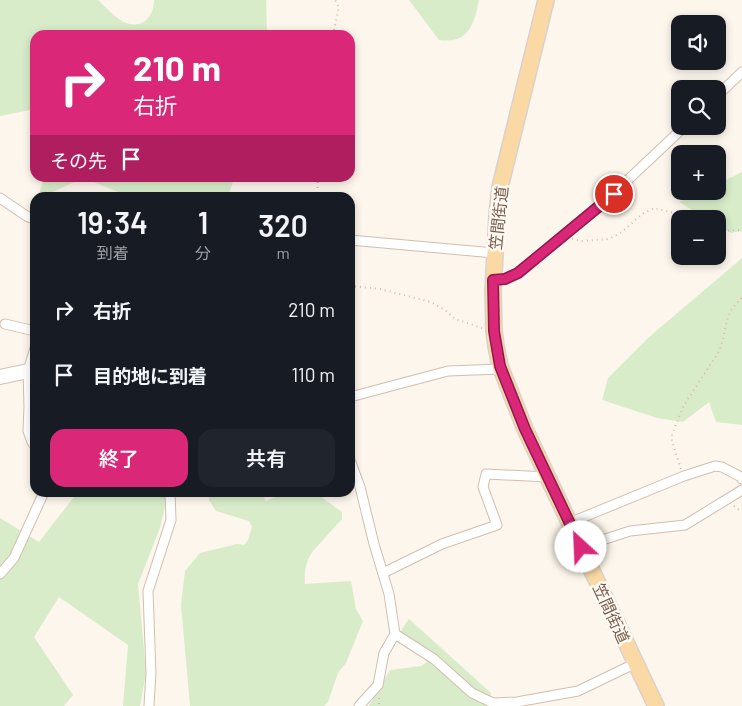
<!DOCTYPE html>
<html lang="ja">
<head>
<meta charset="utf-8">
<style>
	:root { --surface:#171b24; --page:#20242c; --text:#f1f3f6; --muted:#9ea1a6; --accent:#db2777 }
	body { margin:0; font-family:Barlow,"Noto Sans JP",sans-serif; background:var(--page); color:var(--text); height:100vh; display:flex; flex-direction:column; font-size:19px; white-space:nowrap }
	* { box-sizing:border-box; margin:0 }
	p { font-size:16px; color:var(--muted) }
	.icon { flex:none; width:28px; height:28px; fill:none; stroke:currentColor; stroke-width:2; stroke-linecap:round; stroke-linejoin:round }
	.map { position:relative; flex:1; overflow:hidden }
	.sheet { position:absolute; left:30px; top:192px; width:325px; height:305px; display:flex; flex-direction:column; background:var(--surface); border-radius:15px; box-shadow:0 2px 8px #0003 }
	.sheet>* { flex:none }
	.guide { position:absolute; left:30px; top:30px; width:325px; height:152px; border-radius:15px; box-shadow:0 2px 8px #0003; background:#db2777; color:#fff; overflow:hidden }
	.controls { position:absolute; left:671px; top:15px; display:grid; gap:10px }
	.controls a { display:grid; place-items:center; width:55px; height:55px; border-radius:10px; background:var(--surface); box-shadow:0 2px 8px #0003; font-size:25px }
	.pin { position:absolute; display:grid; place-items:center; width:42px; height:42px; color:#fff; margin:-21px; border:2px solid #fff; border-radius:50%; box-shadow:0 1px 5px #0007 }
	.me { position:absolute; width:55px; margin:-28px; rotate:335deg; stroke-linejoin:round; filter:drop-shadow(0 0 4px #0008) }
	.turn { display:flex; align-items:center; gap:18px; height:105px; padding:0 20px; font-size:22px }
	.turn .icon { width:65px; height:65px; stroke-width:2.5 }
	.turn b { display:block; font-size:35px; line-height:42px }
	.then { display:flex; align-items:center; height:48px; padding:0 20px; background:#0003; gap:10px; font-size:19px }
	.eta { display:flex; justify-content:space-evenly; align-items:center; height:85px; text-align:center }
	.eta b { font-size:30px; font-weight:600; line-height:35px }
	.primary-button { display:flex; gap:10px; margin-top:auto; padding:10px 20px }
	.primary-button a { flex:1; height:58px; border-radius:15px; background:var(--accent); color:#fff; font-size:20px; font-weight:600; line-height:58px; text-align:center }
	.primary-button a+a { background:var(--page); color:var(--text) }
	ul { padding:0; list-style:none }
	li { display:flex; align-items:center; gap:15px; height:65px; padding:0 20px }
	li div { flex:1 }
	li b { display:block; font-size:19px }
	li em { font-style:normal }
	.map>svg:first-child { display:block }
	.green { fill:#d8ecc9 }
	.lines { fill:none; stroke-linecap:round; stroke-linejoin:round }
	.street-casing { stroke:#d1beb0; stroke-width:11 }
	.secondary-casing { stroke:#d6c0b0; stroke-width:16 }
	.primary-casing { stroke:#dad1cd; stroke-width:18 }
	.path { stroke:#d9b8a5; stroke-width:2; stroke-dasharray:1 4; stroke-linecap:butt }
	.street { stroke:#fff; stroke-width:9 }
	.secondary { stroke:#fff; stroke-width:14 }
	.primary { stroke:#fbd9a5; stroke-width:15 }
	.route-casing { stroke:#8e194d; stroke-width:12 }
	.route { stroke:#db2777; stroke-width:9 }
	.labels { text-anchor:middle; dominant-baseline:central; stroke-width:5; stroke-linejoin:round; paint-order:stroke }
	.street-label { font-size:16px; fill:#7a5c4d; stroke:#fffaf3 }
</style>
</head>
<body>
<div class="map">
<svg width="742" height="706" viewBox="0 0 742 706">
	<rect width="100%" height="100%" fill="#fdf6ec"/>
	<!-- green -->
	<g class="green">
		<path d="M0,0h98c12,11 29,33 47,21 6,-4 9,-14 9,-21h112l1,35h-232v74l-35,7z"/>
		<path d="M409,0h70c-5,24 -10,44 -40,40z"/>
		<polygon points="742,172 742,231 731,233 718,225 718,219 707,219 679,202 702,191 718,191 718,184"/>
		<polygon points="44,178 234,178 228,197 131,197 83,178 42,197 38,197"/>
		<polygon points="742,258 742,425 716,422 709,402 683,422 657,418 602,400 608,378 648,338"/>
		<polygon points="77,493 168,493 160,528 138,584 146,672 140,706 123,706 128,645 59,597 34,637 73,695 64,706 0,706 0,518 39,542"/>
		<path d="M209,493h53l4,8 18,-8h25l11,3 22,16v7l-29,32c-7,10 -9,20 -8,33l46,-3 5,28 7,12 -17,42 -8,10 -10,29 -4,4h-134l-9,-101 4,-34 15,-18 37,-9 7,1 4,-5 4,-13 -3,-6 -33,-10 -7,-11z"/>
		<polygon points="409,619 491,693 489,706 369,706 390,670 421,666 427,662 400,632"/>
	</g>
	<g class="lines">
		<defs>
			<g id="street">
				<polyline points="718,95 742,72"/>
				<polyline points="0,198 28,217 35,219"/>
				<polyline points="350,240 494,253"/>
				<polyline points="493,279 505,279 518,273 614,193 685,126"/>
				<polyline points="5,324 35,331"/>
				<polyline points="35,348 28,371 29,406 28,431 32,442 35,446"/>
				<polyline points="350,397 448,371 501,369"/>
				<polyline points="350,460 360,487 374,544 389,594 395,634 434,659 472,693 493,703 517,702 578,691 636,663"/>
				<polyline points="569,523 684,476 715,466 722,467 741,477 742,479"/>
				<polyline points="581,547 630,531 685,525 742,490"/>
				<polyline points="383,573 442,544 497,525 483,487 486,474 547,477"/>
				<polyline points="0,574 14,558 44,492"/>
				<polyline points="149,706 151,673 148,591 171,520 170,492"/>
				<polyline points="359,706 378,685 384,653 395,634"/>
			</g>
			<polyline id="secondary" points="0,377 28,371"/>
			<polyline id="primary" points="546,0 500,187 497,216 493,291 494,331 496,346 500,366 525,429 656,706"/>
		</defs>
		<!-- street casing -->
		<use href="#street" class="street-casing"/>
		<!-- secondary casing -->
		<use href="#secondary" class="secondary-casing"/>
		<!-- primary casing -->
		<use href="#primary" class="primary-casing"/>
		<!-- path -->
		<g class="path">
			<polyline points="333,35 339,7 335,0"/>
			<polyline points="317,198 318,178"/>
			<polyline points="718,231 742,230"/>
			<polyline points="572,239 581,241 609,239 622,232 642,214 654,208 674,213 683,219"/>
			<polyline points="350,286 380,289 431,302 445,310 455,319 482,328"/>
			<polyline points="681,469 672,441 672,434 684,405 720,350 728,317 732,309 742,297"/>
			<polyline points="734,506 742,512"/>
			<polyline points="379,698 379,706"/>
		</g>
		<!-- street -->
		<use href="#street" class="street"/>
		<!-- secondary -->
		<use href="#secondary" class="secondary"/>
		<!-- primary -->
		<use href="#primary" class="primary"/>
	</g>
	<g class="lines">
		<defs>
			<polyline id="route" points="581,547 525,429 500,366 494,331 493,280 505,279 518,273 614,194"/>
		</defs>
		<!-- route casing -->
		<use href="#route" class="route-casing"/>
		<!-- route -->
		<use href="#route" class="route"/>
	</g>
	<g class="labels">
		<!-- street labels -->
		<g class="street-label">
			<text transform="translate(498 218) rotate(-84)">笠間街道</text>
			<text transform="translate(612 613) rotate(65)">笠間街道</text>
		</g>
	</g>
</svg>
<div class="controls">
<a><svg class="icon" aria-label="sound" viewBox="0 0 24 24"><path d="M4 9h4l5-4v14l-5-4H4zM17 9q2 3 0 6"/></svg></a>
<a><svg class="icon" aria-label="search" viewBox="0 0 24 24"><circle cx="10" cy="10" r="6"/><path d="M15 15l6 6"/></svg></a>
<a>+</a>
<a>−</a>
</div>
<div class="pin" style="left:614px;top:194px;background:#d93025"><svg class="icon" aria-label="arrive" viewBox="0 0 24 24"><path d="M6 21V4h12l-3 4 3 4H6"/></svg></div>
<svg class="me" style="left:581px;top:547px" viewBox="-20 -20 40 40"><circle r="19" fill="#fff"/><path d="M0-13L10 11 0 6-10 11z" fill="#db2777"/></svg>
<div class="guide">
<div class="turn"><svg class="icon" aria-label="right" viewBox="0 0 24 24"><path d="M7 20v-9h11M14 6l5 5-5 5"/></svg><div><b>210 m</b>右折</div></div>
<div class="then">その先<svg class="icon" aria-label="arrive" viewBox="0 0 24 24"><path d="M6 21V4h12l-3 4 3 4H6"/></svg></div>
</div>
<section class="sheet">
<div class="eta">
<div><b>19:34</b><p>到着</p></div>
<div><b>1</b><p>分</p></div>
<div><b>320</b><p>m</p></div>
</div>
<ul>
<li><svg class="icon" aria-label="right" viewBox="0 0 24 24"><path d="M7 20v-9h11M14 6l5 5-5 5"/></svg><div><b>右折</b></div><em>210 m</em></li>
<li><svg class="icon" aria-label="arrive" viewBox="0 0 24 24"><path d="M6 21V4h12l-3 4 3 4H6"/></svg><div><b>目的地に到着</b></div><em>110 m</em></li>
</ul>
<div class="primary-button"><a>終了</a><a>共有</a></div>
</section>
</div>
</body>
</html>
